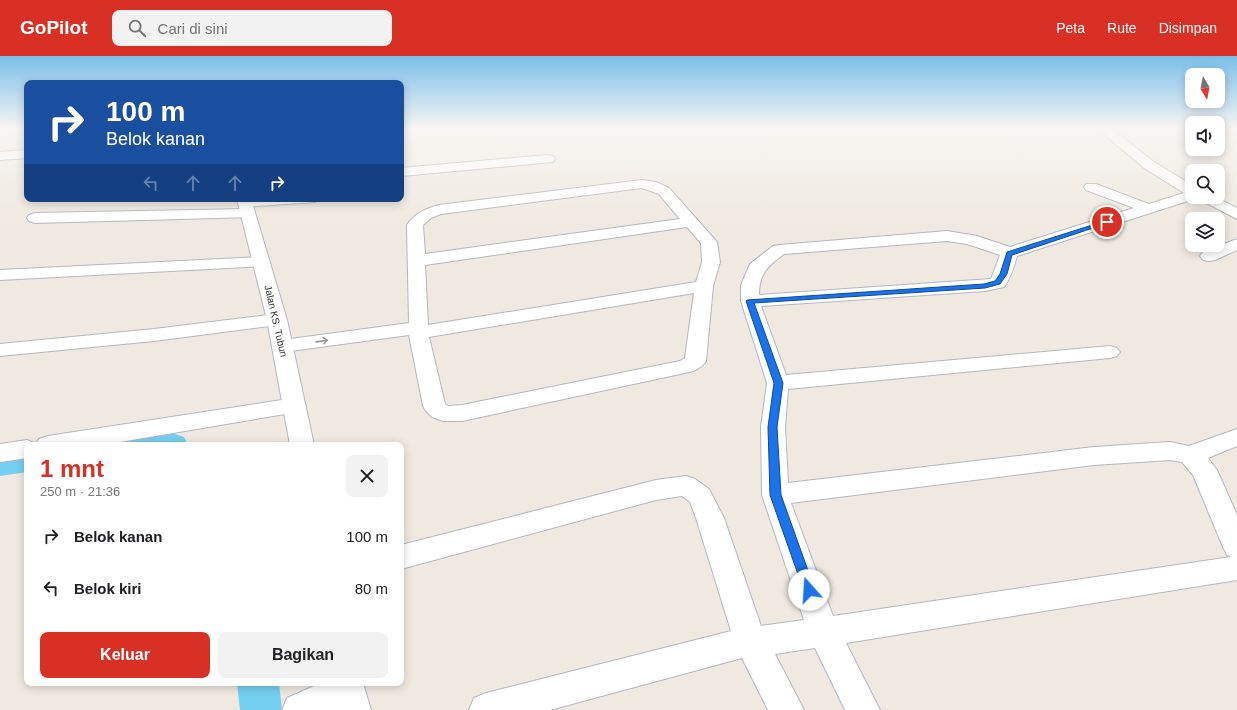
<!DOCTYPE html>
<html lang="id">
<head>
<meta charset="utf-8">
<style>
	:root { --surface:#fff; --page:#f2f2f2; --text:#202124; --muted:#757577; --accent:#d93025 }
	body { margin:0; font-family:Arial,sans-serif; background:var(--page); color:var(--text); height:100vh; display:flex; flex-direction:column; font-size:15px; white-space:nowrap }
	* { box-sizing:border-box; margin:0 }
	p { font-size:13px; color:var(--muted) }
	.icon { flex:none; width:22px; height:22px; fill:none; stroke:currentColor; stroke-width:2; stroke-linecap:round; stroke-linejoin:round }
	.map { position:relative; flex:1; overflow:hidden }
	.panel { position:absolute; left:24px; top:386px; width:380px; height:244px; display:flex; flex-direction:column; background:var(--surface); border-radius:8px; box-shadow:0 2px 10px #0003 }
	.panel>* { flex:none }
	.banner { position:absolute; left:24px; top:24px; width:380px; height:122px; border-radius:8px; box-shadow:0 2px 10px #0003; background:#1a4fa0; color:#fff; overflow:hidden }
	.needle { width:26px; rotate:170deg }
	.fabs { position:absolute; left:1185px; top:12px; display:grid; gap:8px }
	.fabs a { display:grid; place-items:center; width:40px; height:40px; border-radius:8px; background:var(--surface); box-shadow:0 2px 10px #0003; font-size:20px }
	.pin { position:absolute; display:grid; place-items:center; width:34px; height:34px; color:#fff; margin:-17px; border:2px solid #fff; border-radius:50%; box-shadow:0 1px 4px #0007 }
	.me { position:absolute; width:44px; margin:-22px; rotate:341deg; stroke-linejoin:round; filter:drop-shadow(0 0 3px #0008) }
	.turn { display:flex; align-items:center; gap:14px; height:84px; padding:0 16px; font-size:18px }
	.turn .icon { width:52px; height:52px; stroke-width:2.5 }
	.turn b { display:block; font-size:28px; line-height:34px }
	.lanes { display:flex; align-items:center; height:38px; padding:0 16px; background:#0003; justify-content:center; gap:20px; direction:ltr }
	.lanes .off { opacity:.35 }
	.round { display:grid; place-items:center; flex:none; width:42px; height:42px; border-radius:8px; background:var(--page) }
	.headline { display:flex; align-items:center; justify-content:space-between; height:68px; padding:0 16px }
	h1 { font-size:24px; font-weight:700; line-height:30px; color:var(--accent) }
	.button { display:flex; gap:8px; margin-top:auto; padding:8px 16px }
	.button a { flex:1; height:46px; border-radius:8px; background:var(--accent); color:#fff; font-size:16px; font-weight:700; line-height:46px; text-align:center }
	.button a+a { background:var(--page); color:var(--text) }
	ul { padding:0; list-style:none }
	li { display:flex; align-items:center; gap:12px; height:52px; padding:0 16px }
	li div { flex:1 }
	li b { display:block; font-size:15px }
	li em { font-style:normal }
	header { display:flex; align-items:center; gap:24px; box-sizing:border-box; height:56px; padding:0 20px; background:var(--accent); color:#fff }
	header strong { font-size:19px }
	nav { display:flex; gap:22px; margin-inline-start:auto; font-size:14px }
	.search { width:280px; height:36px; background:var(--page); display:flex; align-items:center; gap:10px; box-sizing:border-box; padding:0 14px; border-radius:8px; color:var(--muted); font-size:15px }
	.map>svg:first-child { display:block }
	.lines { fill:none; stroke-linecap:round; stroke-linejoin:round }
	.canal { fill:#75cff0; fill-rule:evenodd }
	.service-casing { stroke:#b4b7c1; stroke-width:2 }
	.minor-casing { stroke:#b4b7c1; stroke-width:2 }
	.tertiary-casing { stroke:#b4b7c1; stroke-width:2 }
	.service { fill:#fff; fill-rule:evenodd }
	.minor { fill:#fff; fill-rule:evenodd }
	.tertiary { fill:#fff; fill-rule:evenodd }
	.oneway { stroke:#969696 }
	.route { fill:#1a73e8; stroke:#114b97 }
	.labels { text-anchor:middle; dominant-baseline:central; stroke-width:3; stroke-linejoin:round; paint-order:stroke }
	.street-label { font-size:10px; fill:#2e2e2e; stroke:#fff }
</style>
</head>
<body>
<header>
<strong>GoPilot</strong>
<div class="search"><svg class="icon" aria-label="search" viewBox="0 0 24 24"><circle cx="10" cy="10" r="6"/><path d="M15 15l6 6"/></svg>Cari di sini</div>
<nav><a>Peta</a><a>Rute</a><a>Disimpan</a></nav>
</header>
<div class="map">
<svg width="1237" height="654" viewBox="0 0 1237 654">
	<rect width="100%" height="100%" fill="#efe9e1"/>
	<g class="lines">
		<!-- canal -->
		<g class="canal">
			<polygon points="169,376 184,381 188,389 108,389 112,381 123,378"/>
			<polygon points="27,394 27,416 0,420 0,398"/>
			<polygon points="237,627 279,627 282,654 240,654"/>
		</g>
		<defs>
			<polygon id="service" points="271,143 320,143 315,146 244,151 239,148 244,145"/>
			<g id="minor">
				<path d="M1098,73h14l42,33 38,23v12h23l22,11v11l-40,-21 -180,58c-3,11 -6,21 -13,31l-19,4 -224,15 25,69 324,-29 7,2 3,4 -3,4 -7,2 -322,31 -3,38 3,56 306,-36 76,-5 19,4 48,-17v17l-29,12 9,12 20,45v65l-391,63 34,67h-35l-30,-62 -40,6 29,56h-36l-26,-52 -192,52h-81l5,-12 12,-5 245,-62 -35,-113 -6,-16 -8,-6 -26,4 -255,69v-24l255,-65 30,-4 9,3 14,10 15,29 37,108 43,-6 -42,-125 -1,-68 6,-44 -26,-82v-16l9,-21 23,-18 6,-1 168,-14 30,5 33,11 124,-39 -48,-18 -2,-3 2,-3h10l53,20 35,-11 -40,-25zM947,185l20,3 33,11 -9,24 -232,16c0,-22 9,-29 25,-41zM1170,404l12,2 11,13 30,72 4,8 4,2 -398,59 -42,-113 303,-38z"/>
				<polygon points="27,94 27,102 0,104 0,96"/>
				<polygon points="548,99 553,100 555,103 553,106 401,120 401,112"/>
				<path d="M642,124l14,2 13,6 48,54 3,20 -7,24 -7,75 -4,5 -8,5 -232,50h-19l-11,-4 -6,-6 -3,-5 -14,-71 -126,17 -7,-2 -3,-4 3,-4 7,-2 126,-17 -2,-98c8,-12 18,-16 32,-20zM642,132l17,6 21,25 -255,35 -2,-29 8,-7 10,-4zM687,171l14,16 1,19 -6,20 -268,43 -3,-60zM694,237l-9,65 -5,3 -218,44 -14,1 -3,-2 -16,-67z"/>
				<polygon points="247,153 252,155 255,158 252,161 35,167 29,165 27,162 29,159 35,157"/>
				<polygon points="1237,183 1237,194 1215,204 1209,205 1203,204 1200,200 1203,196"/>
				<polygon points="261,201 267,202 270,206 267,210 0,224 0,214"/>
				<polygon points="277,258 284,260 287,264 284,268 154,285 0,300 0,288 154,273"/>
				<polygon points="295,342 303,345 306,350 303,355 102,389 27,389 27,402 0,406 0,388 27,384 36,388 39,383 48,380"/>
				<polygon points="321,627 361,627 364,633 359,645 339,654 282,654 287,642"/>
			</g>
			<g id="tertiary">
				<polygon points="237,143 251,143 287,264 314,389 290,389 267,264"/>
				<polygon points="329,627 363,627 371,654 337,654"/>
			</g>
		</defs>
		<!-- service casing -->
		<use href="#service" class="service-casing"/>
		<!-- minor casing -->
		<use href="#minor" class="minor-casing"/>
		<!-- tertiary casing -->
		<use href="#tertiary" class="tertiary-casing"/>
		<!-- service -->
		<use href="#service" class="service"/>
		<!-- minor -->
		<use href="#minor" class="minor"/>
		<!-- tertiary -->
		<use href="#tertiary" class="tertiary"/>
	</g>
	<!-- one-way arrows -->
	<defs><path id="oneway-shaft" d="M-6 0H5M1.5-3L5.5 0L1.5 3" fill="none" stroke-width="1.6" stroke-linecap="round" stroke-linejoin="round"/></defs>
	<use class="oneway" href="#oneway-shaft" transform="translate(322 285) rotate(-8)"/>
	<!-- sky -->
	<linearGradient id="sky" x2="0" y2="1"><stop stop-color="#7abfeb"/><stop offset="0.44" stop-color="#f8f5f2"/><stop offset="1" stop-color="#f8f5f2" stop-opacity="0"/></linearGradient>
	<rect width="1237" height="165" fill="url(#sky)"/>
	<!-- route -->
	<polygon class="route" points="1105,165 1111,166 1012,199 1007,218 1000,228 985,232 754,247 783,327 777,371 781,439 815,534 813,538 809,539 805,538 770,439 768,371 774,327 746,245 747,244 984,228 995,225 1000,218 1007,196"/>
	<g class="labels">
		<!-- street labels -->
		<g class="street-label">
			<text transform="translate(276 265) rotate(77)">Jalan KS. Tubun</text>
		</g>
	</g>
</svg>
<div class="fabs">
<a><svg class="needle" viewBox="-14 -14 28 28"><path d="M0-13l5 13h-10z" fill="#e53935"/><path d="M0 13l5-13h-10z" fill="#757577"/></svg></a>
<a><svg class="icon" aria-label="sound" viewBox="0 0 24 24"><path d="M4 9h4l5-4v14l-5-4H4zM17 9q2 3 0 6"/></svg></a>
<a><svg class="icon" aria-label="search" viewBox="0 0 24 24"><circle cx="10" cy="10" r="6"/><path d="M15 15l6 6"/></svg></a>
<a><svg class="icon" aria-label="layers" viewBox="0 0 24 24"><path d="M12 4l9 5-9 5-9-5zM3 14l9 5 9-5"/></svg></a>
</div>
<div class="pin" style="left:1107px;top:166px;background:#d93025"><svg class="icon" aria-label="arrive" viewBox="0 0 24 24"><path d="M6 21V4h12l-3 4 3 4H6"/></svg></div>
<svg class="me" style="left:809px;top:534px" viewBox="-20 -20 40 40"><circle r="19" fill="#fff"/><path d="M0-13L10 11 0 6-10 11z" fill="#1a73e8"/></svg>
<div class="banner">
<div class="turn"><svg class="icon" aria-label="right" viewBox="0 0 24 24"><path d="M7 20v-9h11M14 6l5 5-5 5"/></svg><div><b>100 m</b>Belok kanan</div></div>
<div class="lanes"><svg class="icon off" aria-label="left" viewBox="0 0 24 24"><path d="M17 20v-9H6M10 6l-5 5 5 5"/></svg><svg class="icon off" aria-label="ahead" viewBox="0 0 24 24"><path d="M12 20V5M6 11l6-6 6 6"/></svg><svg class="icon off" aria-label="ahead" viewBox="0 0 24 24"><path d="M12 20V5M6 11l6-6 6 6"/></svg><svg class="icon" aria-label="right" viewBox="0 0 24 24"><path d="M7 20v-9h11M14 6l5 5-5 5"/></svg></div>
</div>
<section class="panel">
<div class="headline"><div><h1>1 mnt</h1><p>250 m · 21:36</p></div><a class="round"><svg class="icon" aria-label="close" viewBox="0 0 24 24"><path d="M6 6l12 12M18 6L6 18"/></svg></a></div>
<ul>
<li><svg class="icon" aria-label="right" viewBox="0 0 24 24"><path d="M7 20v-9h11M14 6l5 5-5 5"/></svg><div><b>Belok kanan</b></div><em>100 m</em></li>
<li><svg class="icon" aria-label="left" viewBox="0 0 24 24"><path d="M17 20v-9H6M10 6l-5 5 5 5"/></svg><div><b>Belok kiri</b></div><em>80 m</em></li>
</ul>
<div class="button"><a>Keluar</a><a>Bagikan</a></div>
</section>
</div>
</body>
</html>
